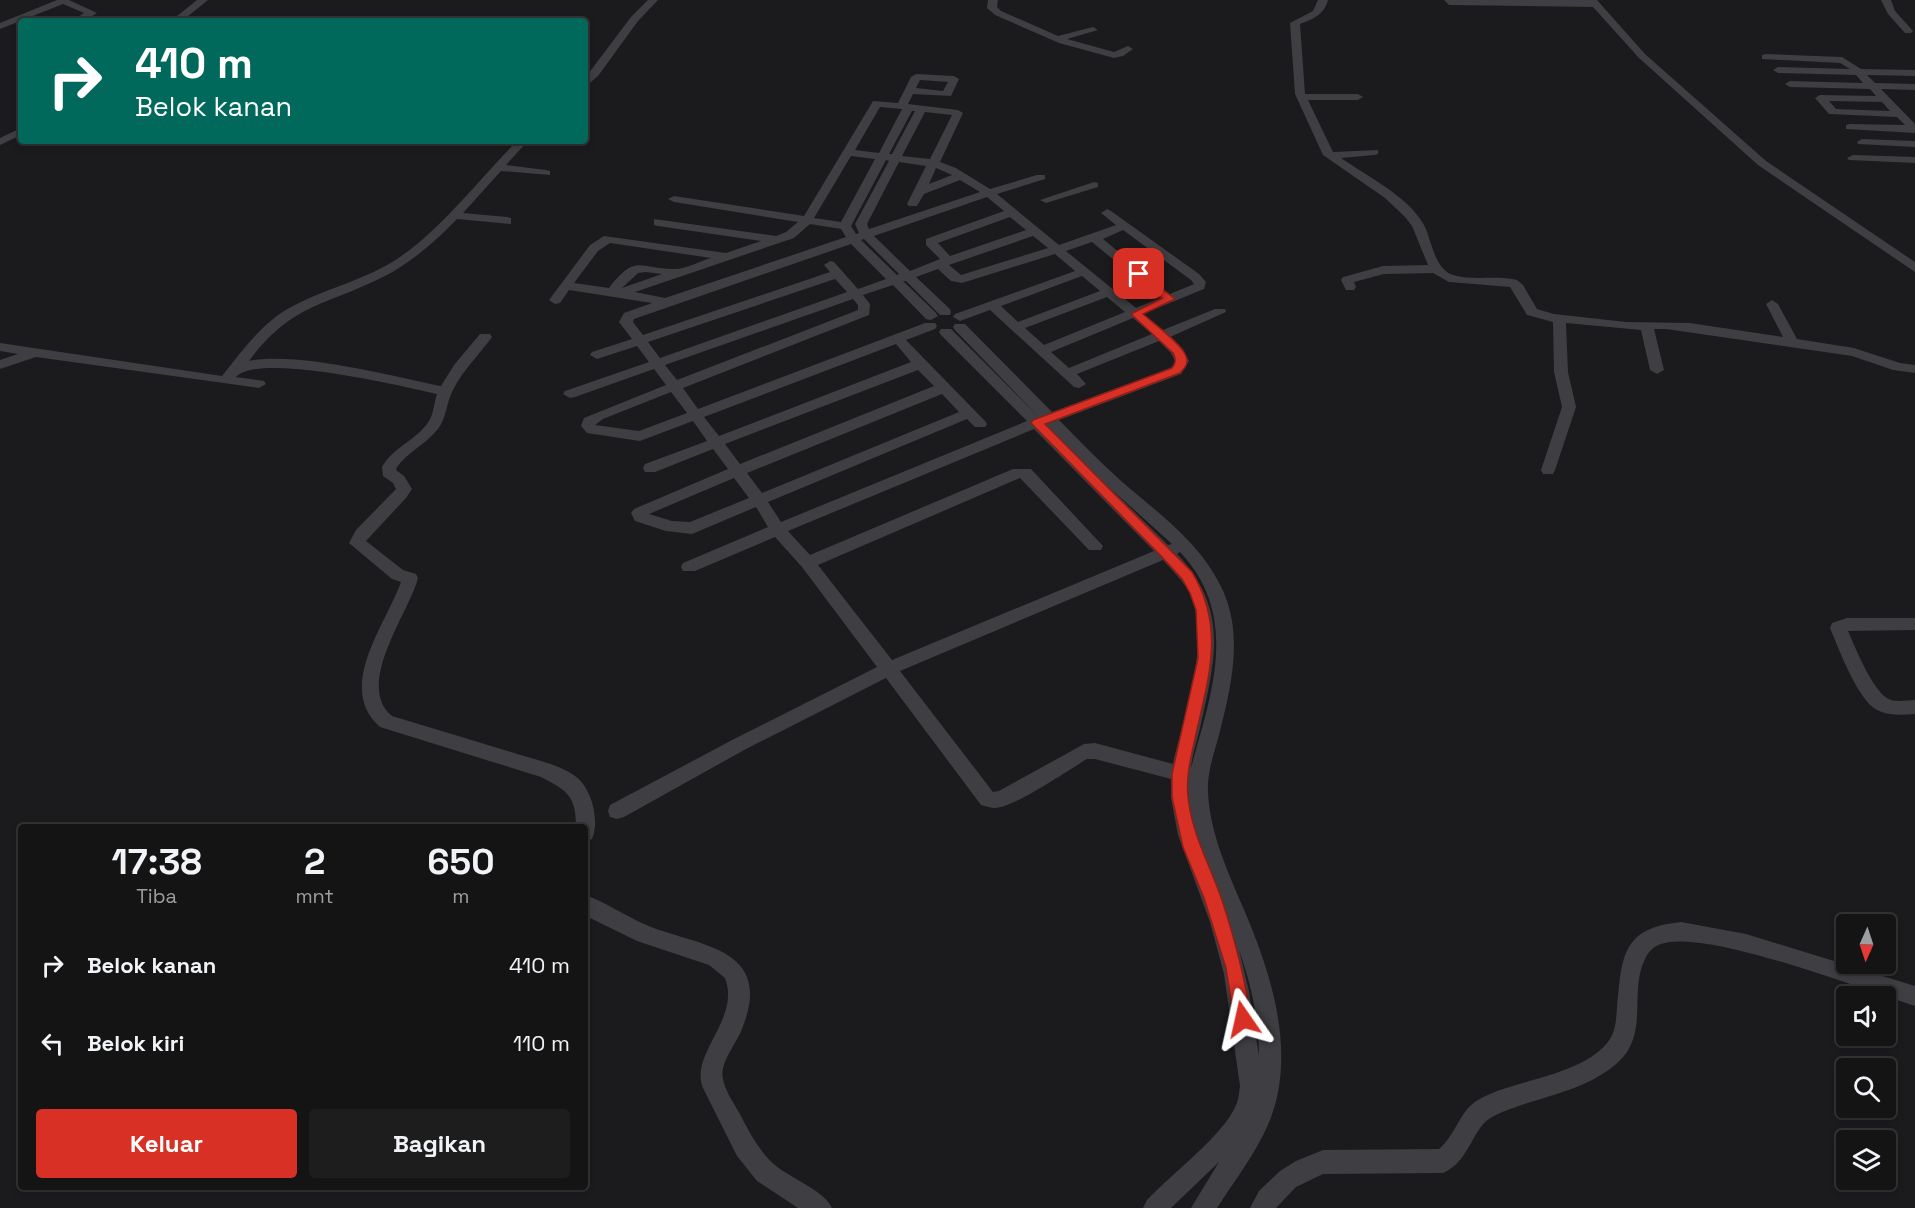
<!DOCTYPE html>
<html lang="id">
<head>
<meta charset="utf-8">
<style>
	:root { --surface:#141415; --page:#1d1d1e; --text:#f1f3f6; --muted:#9d9ea0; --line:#333334; --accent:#d93025 }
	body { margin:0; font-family:"Space Grotesk",sans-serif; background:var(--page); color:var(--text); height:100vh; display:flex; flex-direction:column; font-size:22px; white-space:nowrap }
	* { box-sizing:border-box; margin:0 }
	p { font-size:20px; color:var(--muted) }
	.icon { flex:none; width:33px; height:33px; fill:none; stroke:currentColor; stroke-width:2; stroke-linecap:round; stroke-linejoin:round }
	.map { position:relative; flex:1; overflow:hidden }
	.drawer { position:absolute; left:18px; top:824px; width:570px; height:366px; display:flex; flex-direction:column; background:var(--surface); border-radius:6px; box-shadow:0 3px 9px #0003,0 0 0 2px var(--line) }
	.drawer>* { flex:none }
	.top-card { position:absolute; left:18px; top:18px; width:570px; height:126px; border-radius:6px; box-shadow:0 3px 9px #0003,0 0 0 2px var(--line); background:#00695c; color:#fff; overflow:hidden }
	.needle { width:39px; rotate:183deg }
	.fabs { position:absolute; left:1836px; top:914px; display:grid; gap:12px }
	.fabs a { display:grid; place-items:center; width:60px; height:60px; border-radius:6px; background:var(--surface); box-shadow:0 3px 9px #0003,0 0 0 2px var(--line); font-size:30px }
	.pin { position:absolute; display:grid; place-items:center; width:51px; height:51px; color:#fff; margin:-26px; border-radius:12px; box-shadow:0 3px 9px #0006 }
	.me { position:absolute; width:66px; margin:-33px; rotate:349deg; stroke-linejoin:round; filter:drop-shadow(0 0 4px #0008) }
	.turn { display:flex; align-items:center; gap:21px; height:126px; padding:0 18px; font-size:27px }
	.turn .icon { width:78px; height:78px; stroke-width:2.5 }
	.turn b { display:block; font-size:42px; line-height:51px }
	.eta { display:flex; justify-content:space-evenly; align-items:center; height:102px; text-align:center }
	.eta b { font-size:36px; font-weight:600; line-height:42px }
	.button { display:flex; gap:12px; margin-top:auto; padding:12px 18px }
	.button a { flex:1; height:69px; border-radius:6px; background:var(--accent); color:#fff; font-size:24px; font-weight:600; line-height:69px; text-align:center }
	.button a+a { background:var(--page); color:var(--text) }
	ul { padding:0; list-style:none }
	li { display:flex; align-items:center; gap:18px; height:78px; padding:0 18px }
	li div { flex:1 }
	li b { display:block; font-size:22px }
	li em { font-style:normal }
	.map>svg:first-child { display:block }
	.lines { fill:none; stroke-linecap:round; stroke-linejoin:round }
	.minor { fill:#3e3e43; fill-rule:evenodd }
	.route { fill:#d93025; stroke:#8d1f18; stroke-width:1.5 }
</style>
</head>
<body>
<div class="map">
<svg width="1915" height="1208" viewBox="0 0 1915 1208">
	<rect width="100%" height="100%" fill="#1b1a1c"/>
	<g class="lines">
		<!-- minor -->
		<g class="minor">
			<polygon points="57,0 69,0 97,13 84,21 72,21 84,13 63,4 0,29 0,23"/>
			<polygon points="197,0 208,0 182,21 171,21"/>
			<polygon points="648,0 658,0 638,21 598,76 585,87 585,78 631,17"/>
			<polygon points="988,0 998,0 997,7 1001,11 1058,36 1093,27 1098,30 1067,39 1114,52 1128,46 1133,49 1123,56 1114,58 1059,43 995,15 987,8"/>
			<path d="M1318,0h10c-4,15 -15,19 -28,24l5,70h53l5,3 -5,3h-50l25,52 45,-2v4l-4,1 -33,3c27,19 66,37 83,67 8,15 10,44 29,50 20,6 44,0 64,5l6,5 14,24 17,5 72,8 64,1 93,14 -17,-33 6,-4 6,4 19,35 57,9 46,15 15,2v8l-22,-3 -41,-14 -186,-27h-12l10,41 -7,4 -7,-4 -9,-40 -75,-7 2,49 8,35 -21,63 -2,4h-10l-2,-4 21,-63 -8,-35 -1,-50 -26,-7 -17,-28 -61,-5 -16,-9 -49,1 -30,8 2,5 -2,3h-8l-5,-10 2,-3 40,-11 45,-1 -16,-39 -7,-9 -20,-19 -62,-43 -28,-61 -5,-71 23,-12z"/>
			<polygon points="1444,0 1597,0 1645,54 1766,161 1915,262 1915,272 1758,165 1639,58 1593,7 1449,5"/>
			<polygon points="1881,0 1891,0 1895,11 1913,31 1911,33 1905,33 1888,14"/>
			<path d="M1766,54l76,3 19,12 54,1v6l-48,-1 8,8 40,1v6l-34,-1 34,35v9l-69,-4v-4l4,-1 55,1 -8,-8 -68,-3 -14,-16 5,-3 56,1 -6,-7 -80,-2 -5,-3 5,-3 73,2 -7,-8 -78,-2 -5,-3 5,-3 72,2 -10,-6 -78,-4v-4zM1829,101l53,1 8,9 -54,-2z"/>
			<path d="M916,74l38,2 5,3 -8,17 -38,-2 -5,10 50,6 5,3 -23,49 16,6 34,21 47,-14h8v4l-48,15 62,51 57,-20 -15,-12 6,-4 4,2 88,63 7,8 -2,7 -61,25 20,16 52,-21h10l1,3 -56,25 12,11 7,13 -8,13 -122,46c20,20 40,41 61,60 38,33 83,64 104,113 19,45 7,95 -5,142 -5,19 -12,37 -11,57 2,43 21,82 37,120 28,66 53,147 22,215 -12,27 -34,56 -50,81h-26l28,-46 -48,46h-28l4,-8c24,-26 77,-65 89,-95 3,-6 3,-13 4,-19l-16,-112 -14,-52 -32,-87 -7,-37v-19l-76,-20h-8c-20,12 -72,48 -92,49 -4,0 -9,-2 -14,-3l-95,-127 -140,71 -122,68 -7,2 -7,-2 -2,-6 2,-6 124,-66 143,-72 -75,-100 -27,-30 -80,34h-12l-2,-4 2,-4 85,-36 -12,-20 -64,27 -26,-3 -31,-10 -4,-8 3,-4 94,-40 -15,-20 -58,23h-10l-2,-4 2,-4 62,-23 -14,-20 -53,20 -53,-8 -6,-7 3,-8 82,-33 -12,-16 -79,28 -5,1 -7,-4 2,-3 84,-29 -12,-16 -40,13 -7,-4 2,-3 40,-13 -13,-17 5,-9 28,-10 -83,-13 -9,13 -5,1 -6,-4 41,-55 14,-9 122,17 35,-12 -103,-15 -4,-1v-6l122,17 10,-4 12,-10 -124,-20 -6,-3 6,-3 130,20 69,-115 25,2 13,-26zM920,80l28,2 -5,9 -27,-3zM880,107l22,2 -23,44 -24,-3zM912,111h3l-23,43h-3zM925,112l27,3 -22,44 -28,-3zM851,156l24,3 -34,63 -27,-4zM886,160l3,1 -34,63 4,9 -3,1 -5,-8zM899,162l27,4 -19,38 2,2h8l7,-12 36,-14 20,12 -111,37 -2,-5zM936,168l16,7 -23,9zM987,197l17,14 -78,28v6l14,14 -30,12 -36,-35zM1010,217l16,13 -76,26 -12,-13zM810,224l31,5 5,8 -181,61 -30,-6 159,-54zM1123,230l68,50 3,4 -24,10 -67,-55zM1033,236l15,12 -87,27 -12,-10zM864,239l35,35 -2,1 -36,-35zM1092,242l68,56 -24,10 -70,-57zM610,243l101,15c-11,3 -25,11 -36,11 -35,1 -38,-17 -66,19l-35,-5 24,-32zM851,244l35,35 -28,10 -24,-27 -4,-1 -6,4 6,7 -187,63 -10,-13 1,-3zM1055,254l20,17 -120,43 -2,3 7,4 30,-11 84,77 5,1 7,-4 -9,-10 82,-33 12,12 4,8 -4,7 -119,44 -87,-88h-10l-2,3 2,3 84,87 -88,-88h-10l-2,3 2,3 86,86 -246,101 -13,-20 199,-83 8,8h10l2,-3 -2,-3 -79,-81 29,-11 2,-3 -2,-3h-10l-227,86 -15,-21 186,-73 1,-11 -7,-9 30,-10 33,34 5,1 7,-4 -2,-3 -33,-32h3l34,34h10l1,-3 -1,-3 -34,-32 22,-8 13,12 11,2zM646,272l16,2 -40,14 16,-15zM1082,276l18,15 -82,31 -17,-16zM835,279l12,13 -187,66 -12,-16zM1107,297l18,15 -81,33 -19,-17zM853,299l5,6v5l-181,70 -12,-15zM1133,318l19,16 -83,34 -18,-16zM896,344l15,18 -192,74 -15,-19zM918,370l16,16 -194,78 -15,-20zM671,392l16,21 -48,18 -44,-6 8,-6zM942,394l17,18 -197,81 -15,-20zM1034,429l120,122 -262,109 -74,-95 202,-87 69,72h12l2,-4 -72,-77h-18l-203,86 -22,-24zM734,478l15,20 -59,24 -18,-1 -23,-7zM1110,488l62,56 -4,1zM1180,552c61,65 31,142 11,216 1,-13 6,-27 9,-40 15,-68 30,-118 -23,-174zM1163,560c8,9 17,18 24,28 27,49 -3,125 -14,176l-78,-21 -11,1 -85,47 -6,1 -93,-121zM1239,950c12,34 20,70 20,106l-10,-65z"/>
			<polygon points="21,128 21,135 0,145 0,138"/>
			<polygon points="1862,139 1915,141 1915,147 1858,144 1857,142"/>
			<path d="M517,141h11l-22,24 40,5 4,1v4l-49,-4 -38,42 44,4 4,1v6l-54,-5c-21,22 -45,43 -72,57 -59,30 -93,27 -136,85 48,-10 143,15 192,25l13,-21 26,-31h10l2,3c-13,18 -29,33 -39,53 -7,13 -6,27 -15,39 -12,15 -30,23 -41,38l-1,3 8,6 8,13 -6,9 -40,43 37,29 13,4 2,4c-9,35 -64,107 -26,138 40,12 79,24 119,36 20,7 46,11 64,24 17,12 25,45 17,63l-7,2v-15h-9c0,-31 -10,-36 -35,-49l-161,-50c-45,-39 6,-103 21,-145l-9,-3 -43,-36 7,-13 40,-41 -3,-6 -10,-7 -1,-9c11,-20 35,-27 47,-46 5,-8 5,-19 8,-27 -35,-8 -179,-42 -201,-17l28,4 2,3 -7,4 -223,-31 -36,12v-9l18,-6 -18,-3v-8l222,33c21,-26 41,-55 71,-70 34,-18 72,-26 104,-47 47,-32 80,-78 120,-118z"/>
			<polygon points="1853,155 1915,157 1915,163 1849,160 1847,158"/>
			<polygon points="1094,182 1098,183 1098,187 1046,203 1040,200"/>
			<path d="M1847,618h68v12l-67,1c7,16 26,64 43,69 7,2 17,0 24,0v14c-12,1 -26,2 -38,-4 -20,-11 -38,-61 -47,-82l2,-5z"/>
			<path d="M585,895c23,8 43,23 66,32 53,20 123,22 91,102 -5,14 -23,34 -19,50 2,12 12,26 18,37 9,18 19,36 34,49 15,13 50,26 57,43h-34l-41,-27 -20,-25 -34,-68c-14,-34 38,-69 22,-110l-16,-13 -72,-24 -49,-24 -3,-2z"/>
			<path d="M1681,922l65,12 169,52v20c-49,-15 -209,-78 -254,-62 -7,2 -13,8 -16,15 -17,34 6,77 -30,106 -35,29 -82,32 -121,51 -23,11 -23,45 -51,57l-120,1 -27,13 -20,21h-26l9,-17 21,-20 16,-10 27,-11 116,-1c16,-13 21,-39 39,-49 36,-21 107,-24 132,-61 6,-9 6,-21 7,-31 5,-51 4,-80 64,-86z"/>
		</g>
	</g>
	<!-- route -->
	<path class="route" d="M1139,271l36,28 -32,15c10,9 39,30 43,42 3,7 -1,12 -6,17l-135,51 147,148c35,58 15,110 2,171 -4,18 -8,35 -6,54 4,38 22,68 34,103 13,40 23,78 29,119l-2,6 -6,3 -7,-3 -2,-6 -8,-51 -22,-70 -21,-51 -11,-50v-23l26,-116 -2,-48 -6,-17 -8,-14 -20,-22 -131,-134 2,-3 139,-52c4,-4 4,-10 1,-15l-42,-39 31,-16 -26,-21 -2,-3z"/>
</svg>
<div class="fabs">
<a><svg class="needle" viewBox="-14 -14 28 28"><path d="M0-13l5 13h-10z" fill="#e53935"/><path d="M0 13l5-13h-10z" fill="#9d9ea0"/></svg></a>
<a><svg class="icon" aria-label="sound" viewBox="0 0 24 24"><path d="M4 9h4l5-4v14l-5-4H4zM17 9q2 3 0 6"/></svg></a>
<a><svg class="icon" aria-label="search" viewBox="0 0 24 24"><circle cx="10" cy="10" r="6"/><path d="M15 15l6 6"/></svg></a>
<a><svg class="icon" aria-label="layers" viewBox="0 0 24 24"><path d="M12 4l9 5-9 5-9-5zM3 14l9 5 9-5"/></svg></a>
</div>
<div class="pin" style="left:1139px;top:274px;background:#d93025"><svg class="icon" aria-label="arrive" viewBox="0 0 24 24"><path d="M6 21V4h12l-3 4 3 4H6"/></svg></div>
<svg class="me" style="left:1243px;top:1019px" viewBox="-20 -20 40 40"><path d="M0-17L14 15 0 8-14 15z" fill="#d93025" stroke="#fff" stroke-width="4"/></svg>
<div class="top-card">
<div class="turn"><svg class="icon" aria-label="right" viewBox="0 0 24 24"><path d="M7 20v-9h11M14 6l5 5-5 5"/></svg><div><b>410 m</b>Belok kanan</div></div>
</div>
<section class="drawer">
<div class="eta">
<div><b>17:38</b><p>Tiba</p></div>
<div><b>2</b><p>mnt</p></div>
<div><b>650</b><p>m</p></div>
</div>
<ul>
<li><svg class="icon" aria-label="right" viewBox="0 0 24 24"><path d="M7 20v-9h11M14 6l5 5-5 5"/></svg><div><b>Belok kanan</b></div><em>410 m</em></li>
<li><svg class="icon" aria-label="left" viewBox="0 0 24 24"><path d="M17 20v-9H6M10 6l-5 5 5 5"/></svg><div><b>Belok kiri</b></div><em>110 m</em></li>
</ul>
<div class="button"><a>Keluar</a><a>Bagikan</a></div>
</section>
</div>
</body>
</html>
